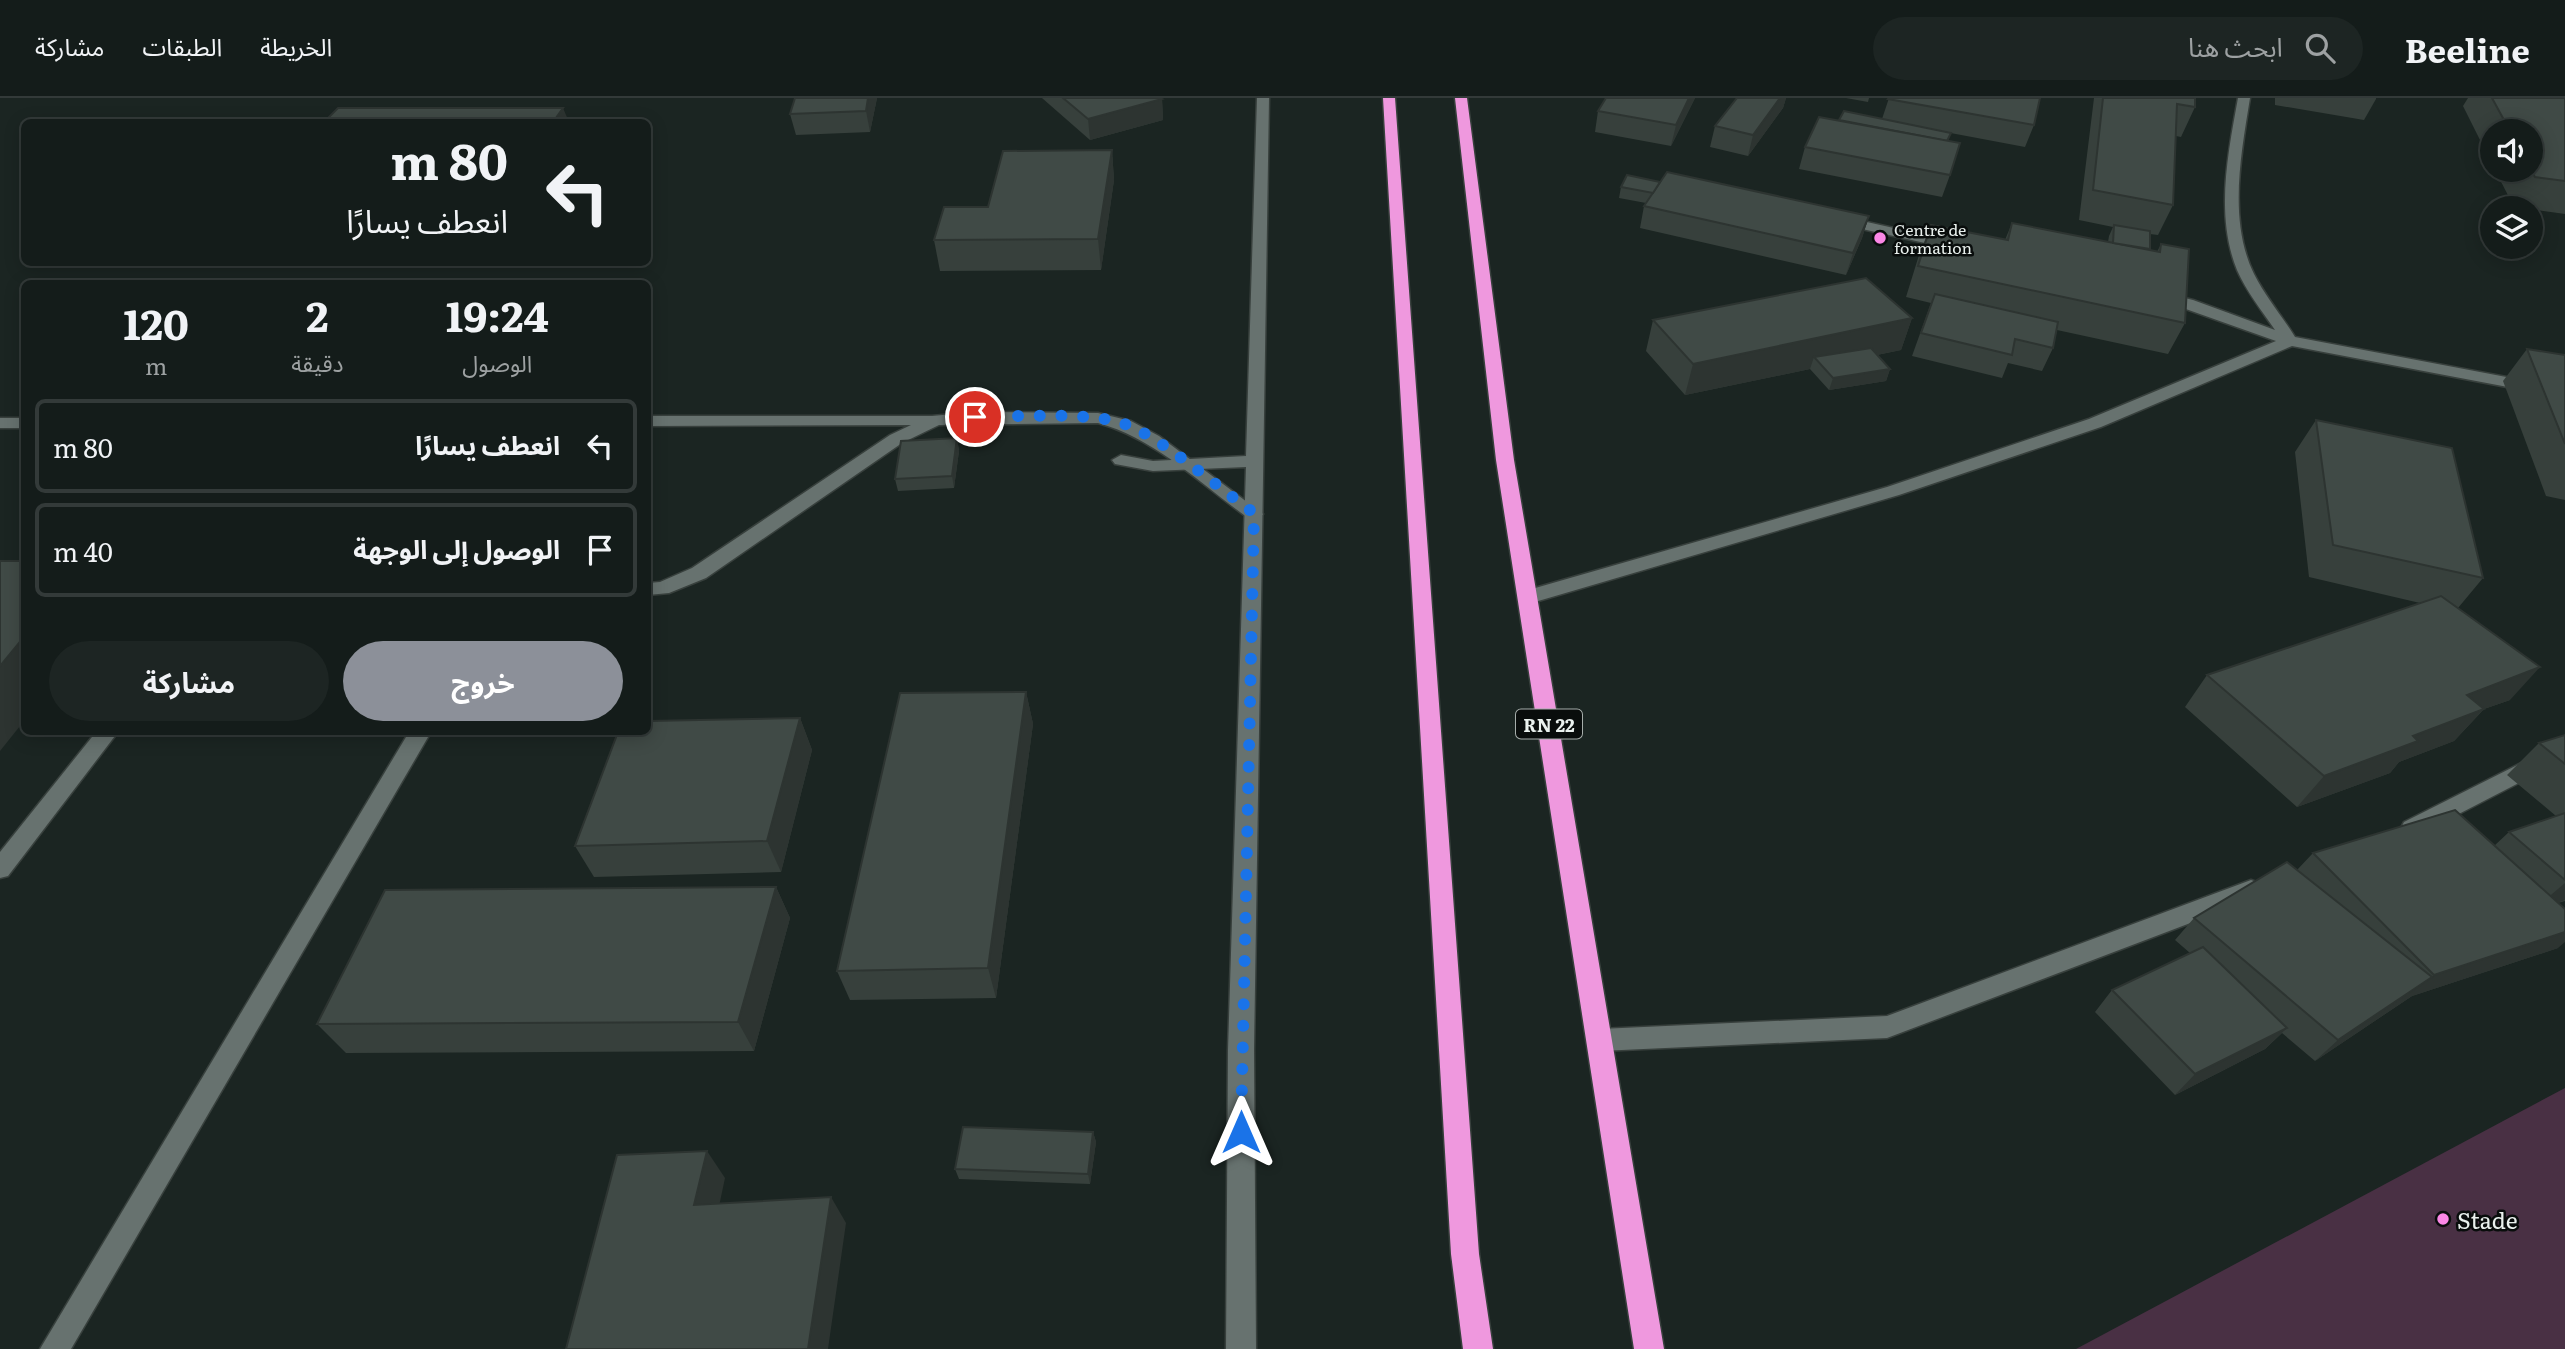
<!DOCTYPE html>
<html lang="ar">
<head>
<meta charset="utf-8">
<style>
	:root { --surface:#141c1a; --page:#1d2523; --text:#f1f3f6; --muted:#9da1a2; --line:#333a39; --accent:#8c9099 }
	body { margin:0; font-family:Literata,"Noto Sans Arabic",serif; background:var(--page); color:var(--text); direction:rtl; height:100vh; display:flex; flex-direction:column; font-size:26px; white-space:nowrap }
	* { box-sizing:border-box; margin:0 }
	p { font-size:23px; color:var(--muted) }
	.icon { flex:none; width:38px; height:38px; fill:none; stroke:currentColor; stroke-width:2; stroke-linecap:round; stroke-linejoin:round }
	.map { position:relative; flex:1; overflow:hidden; direction:ltr }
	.details { position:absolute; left:21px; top:182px; width:630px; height:455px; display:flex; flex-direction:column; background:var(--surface); border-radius:10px; box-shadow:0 4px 18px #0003,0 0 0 2px var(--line); direction:rtl }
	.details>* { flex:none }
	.top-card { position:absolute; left:21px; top:21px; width:630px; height:147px; border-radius:10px; box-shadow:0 4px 18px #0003,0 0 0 2px var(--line); direction:rtl; background:#141c1a; color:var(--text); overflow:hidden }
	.tools { position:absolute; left:2480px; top:21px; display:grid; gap:14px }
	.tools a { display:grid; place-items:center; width:63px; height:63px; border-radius:50%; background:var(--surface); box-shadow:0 4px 18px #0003,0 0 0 2px var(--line); font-size:35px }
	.pin { position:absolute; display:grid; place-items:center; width:60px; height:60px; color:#fff; margin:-30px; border:4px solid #fff; border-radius:50%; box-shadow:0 2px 7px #0007 }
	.me { position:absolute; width:77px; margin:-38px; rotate:0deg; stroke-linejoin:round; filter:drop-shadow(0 0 5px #0008) }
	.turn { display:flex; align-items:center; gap:24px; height:147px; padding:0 28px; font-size:32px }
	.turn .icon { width:91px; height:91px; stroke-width:2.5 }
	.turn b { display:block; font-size:49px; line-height:60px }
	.eta { display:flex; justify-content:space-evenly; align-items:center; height:119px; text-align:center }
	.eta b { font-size:42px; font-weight:700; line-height:49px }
	.action { display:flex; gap:14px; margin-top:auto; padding:14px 28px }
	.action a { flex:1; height:80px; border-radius:42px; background:var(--accent); color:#fff; font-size:28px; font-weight:700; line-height:80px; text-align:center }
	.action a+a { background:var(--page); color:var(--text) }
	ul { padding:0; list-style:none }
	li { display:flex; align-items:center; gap:21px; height:94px; margin:0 14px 10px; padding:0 14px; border:4px solid var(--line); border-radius:10px }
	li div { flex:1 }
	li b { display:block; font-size:26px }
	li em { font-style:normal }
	header { display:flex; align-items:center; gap:42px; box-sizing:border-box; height:98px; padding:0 35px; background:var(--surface); border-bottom:2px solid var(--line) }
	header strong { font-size:33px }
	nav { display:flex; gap:38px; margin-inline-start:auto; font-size:24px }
	.search { width:490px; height:63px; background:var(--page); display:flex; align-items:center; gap:18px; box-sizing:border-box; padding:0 24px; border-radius:38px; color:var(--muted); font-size:26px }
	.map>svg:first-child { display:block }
	.green { fill:#493044 }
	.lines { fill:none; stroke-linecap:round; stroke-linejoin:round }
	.lane-casing { stroke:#38403d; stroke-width:3 }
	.street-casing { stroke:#38403d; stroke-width:3 }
	.highway-casing { stroke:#38403d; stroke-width:3 }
	.lane { fill:#67726f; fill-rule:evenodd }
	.street { fill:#67726f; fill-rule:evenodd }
	.highway { fill:#ef98de; fill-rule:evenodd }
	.wall { fill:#37403c }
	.shaded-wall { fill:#2d3431 }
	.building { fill:#404a46; stroke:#2d3431; stroke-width:2 }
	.route { stroke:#1a73e8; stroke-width:12; stroke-dasharray:0 21.6 }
	.poi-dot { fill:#fb87e6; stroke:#090d0c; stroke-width:2.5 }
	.labels { text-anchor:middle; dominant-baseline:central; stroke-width:5; stroke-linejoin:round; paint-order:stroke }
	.far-poi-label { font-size:16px; fill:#eaf1ee; stroke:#090d0c; text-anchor:start }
	.shield { fill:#090d0c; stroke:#a6adaa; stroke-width:2 }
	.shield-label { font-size:18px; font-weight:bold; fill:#eaf1ee }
	.near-poi-label { font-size:23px; fill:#eaf1ee; stroke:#090d0c; text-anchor:start }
</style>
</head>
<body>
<header>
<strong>Beeline</strong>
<div class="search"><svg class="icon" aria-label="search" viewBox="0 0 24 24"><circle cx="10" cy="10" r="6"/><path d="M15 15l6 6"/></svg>ابحث هنا</div>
<nav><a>الخريطة</a><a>الطبقات</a><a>مشاركة</a></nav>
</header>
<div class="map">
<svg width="2565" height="1251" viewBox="0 0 2565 1251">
	<rect width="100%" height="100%" fill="#1b2522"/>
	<!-- green -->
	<polygon class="green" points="2565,990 2565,1251 2076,1251"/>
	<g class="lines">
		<defs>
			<g id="lane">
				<path d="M975,314l123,1 33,8 28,15 104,78 -3,4h-12c-47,-34 -94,-80 -150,-95l-159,2 -37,18 -196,135 -37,15 -21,2v-12l12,-1 32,-14 198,-133 21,-10 -263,1v-10h284z"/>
				<rect x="0" y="320" width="24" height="10"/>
				<polygon points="96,634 118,634 8,778 0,780 0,754"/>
				<polygon points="409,634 431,634 71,1251 40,1251"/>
			</g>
			<g id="street">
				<polygon points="1257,0 1269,0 1254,952 1256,1251 1226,1251 1228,952 1246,369 1153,373 1115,366 1112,362 1121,357 1153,363 1246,358"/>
				<path d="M2238,0h12c-9,56 -22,123 4,176 11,22 28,42 41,63l270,51v10l-273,-52 -191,81 -202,68 -371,109 -7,-2 -3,-5 3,-5 366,-105 202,-68 187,-78 -124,-44 8,-5 33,8 82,30c-13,-19 -29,-39 -38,-60 -22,-54 -9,-117 1,-172z"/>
				<polygon points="1840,118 1952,143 1959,147 1952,151 1835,125 1833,122"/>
				<polygon points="2565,643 2565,661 2420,736 2412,739 2404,736 2401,730 2404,724"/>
				<polygon points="2251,782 2259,785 2263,792 2259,799 1887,940 1600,953 1591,950 1587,942 1591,934 1600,931 1887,918"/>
			</g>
			<g id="highway">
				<polygon points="1383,0 1395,0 1479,1156 1493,1251 1463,1251 1451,1156"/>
				<polygon points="1455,0 1467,0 1514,362 1664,1251 1634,1251 1496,362"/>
			</g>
		</defs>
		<!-- lane casing -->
		<use href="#lane" class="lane-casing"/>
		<!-- street casing -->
		<use href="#street" class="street-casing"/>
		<!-- highway casing -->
		<use href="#highway" class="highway-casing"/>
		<!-- lane -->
		<use href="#lane" class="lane"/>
		<!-- street -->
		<use href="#street" class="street"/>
		<!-- highway -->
		<use href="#highway" class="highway"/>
	</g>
	<!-- wall -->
	<g class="wall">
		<polygon points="877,0 870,34 796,37 790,16"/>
		<polygon points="1042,0 1160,0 1162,1 1163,22 1090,42"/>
		<polygon points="1695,0 1671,48 1595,34 1598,13"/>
		<polygon points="1737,0 1786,0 1783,10 1748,58 1710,49 1715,28"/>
		<polygon points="1846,0 1869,0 1868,4"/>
		<polygon points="1889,0 2034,27 2025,49 1940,33 1951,35 1948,43 1950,77 1942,99 1799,71 1805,49 1839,22 1882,21"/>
		<polygon points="2094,0 2195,0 2195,9 2181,39 2176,38 2173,107 2158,137 2150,136 2149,152 2157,154 2161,146 2185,225 2168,256 2057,232 2053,250 2042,273 2008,265 2002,280 1912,258 1931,205 1906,199 1919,157 1931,127 2005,142 2012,125 2108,144 2109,138 2113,129 2079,122"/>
		<polygon points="2275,0 2376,0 2376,1 2364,22 2275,7"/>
		<polygon points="2468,0 2565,0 2565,116 2514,109 2495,72 2530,72 2530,33 2492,33 2492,66 2463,8"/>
		<polygon points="1112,52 1114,82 1101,172 940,173 934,142 988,109"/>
		<polygon points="1660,84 1869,118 1862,140 1846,177 1640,130 1644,108 1646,105 1619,100 1621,89"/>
		<polygon points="1912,220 1901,252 1877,257 1890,271 1886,283 1829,292 1810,271 1685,297 1646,253 1653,222"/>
		<polygon points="2527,251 2565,257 2565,402 2546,398 2503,283"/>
		<polygon points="2316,322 2483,480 2458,510 2510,602 2484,611 2454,643 2399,664 2390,675 2297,709 2185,609 2207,577 2420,505 2309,479 2295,354"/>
		<polygon points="957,340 959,353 954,390 898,393 895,381"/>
		<polygon points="1026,594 1033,626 996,900 850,902 837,873"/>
		<polygon points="800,620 812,652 781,774 594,779 575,748"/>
		<polygon points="2565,637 2565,803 2558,805 2558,850 2412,898 2315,963 2282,935 2265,951 2175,997 2095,914 2112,892 2190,855 2175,842 2194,820 2297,772 2313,755 2494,748 2509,734 2556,718 2507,677 2539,645"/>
		<polygon points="776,789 790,820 754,953 346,955 317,926"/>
		<polygon points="1093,1034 1096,1044 1090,1086 959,1081 955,1071"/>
	</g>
	<!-- shaded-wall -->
	<g class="shaded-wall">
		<polygon points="868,0 877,0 870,34 866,13"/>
		<polygon points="1689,0 1695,0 1671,48 1676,27"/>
		<polygon points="1780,0 1786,0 1783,10 1748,58 1753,37"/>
		<polygon points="1162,1 1163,22 1090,42 1088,21"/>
		<polygon points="563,10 569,24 553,24"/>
		<polygon points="1112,52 1114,82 1101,172 1098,141"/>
		<polygon points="1869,118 1862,140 1846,177 1853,155"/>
		<polygon points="1912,220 1901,252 1822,268 1814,259 1810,271 1685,297 1693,266"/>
		<polygon points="1890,271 1886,283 1829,292 1833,280"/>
		<polygon points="957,340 959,353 954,390 952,378"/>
		<polygon points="24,539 24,623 0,653 0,568"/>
		<polygon points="2540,569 2510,602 2484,611 2454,643 2399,664 2390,675 2297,709 2324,678 2413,638 2467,597"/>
		<polygon points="1026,594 1033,626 996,900 988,870"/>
		<polygon points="800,620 812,652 781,774 767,743"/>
		<polygon points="2565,785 2565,802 2531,814"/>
		<polygon points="776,789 790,820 754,953 738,924"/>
		<polygon points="2565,834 2565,844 2558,850 2412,898 2315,963 2338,942 2427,882 2434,877"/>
		<polygon points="2287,930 2265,951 2175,997 2195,976"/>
		<polygon points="1093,1034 1096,1044 1090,1086 1088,1076"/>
		<polygon points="707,1053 725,1080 714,1132 694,1107"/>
		<polygon points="831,1099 846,1125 828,1251 808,1251"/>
	</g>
	<!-- building -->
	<g class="building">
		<polygon points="795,0 868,0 866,13 790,16"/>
		<polygon points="1063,0 1160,0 1162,1 1088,21"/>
		<polygon points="1606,0 1689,0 1676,27 1598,13"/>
		<polygon points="1737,0 1780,0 1753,37 1715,28"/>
		<polygon points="1889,0 2040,0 2034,27 1888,1"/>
		<polygon points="2103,0 2195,0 2195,9 2177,6 2173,107 2093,92"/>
		<polygon points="2492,0 2565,0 2565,83 2535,79 2530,71 2530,33 2510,33"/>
		<polygon points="338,10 563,10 553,24 324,24"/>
		<polygon points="1844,13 1951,35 1947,43 1839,22"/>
		<polygon points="1819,19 1960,45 1950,77 1805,49"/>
		<polygon points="1112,52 1098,141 934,142 944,109 988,109 1003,53"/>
		<polygon points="1667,74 1869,118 1853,155 1644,108"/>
		<polygon points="1627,77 1660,84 1653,95 1621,89"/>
		<polygon points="2012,125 2160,154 2161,146 2189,151 2185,225 1918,168 1931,127 2008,142"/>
		<polygon points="2114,127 2150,133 2150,151 2113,145"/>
		<polygon points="1866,180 1912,220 1693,266 1653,222"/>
		<polygon points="1935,196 2058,224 2053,250 2015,241 2012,257 1921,235"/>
		<polygon points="1871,250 1890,271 1833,280 1814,259"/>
		<polygon points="2527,251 2565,257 2565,346"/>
		<polygon points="2316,322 2452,350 2483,480 2333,447"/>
		<polygon points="957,340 952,378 895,381 901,343"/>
		<polygon points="0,463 24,463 24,539 0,568"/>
		<polygon points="2441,498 2540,569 2467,597 2484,611 2413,638 2418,643 2324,678 2207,577"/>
		<polygon points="1026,594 988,870 837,873 900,595"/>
		<polygon points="800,620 767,743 575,748 618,634 648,634 648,623"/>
		<polygon points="2565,637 2565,666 2539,645"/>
		<polygon points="2455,712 2565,811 2565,834 2434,877 2313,755"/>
		<polygon points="2565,715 2565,782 2509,734"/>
		<polygon points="2287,764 2432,879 2338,942 2194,820"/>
		<polygon points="776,789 738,924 317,926 385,792"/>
		<polygon points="2203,849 2287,930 2195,976 2112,892"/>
		<polygon points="963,1029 1093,1034 1088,1076 955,1071"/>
		<polygon points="707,1053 694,1107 831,1099 808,1251 566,1251 617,1057"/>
	</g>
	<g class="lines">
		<!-- route -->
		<path class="route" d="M975,319c41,0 113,-6 150,7 37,14 95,65 129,89l-13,619"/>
	</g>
	<!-- markers -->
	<g class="poi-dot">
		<circle cx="1880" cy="140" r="7"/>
		<circle cx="2443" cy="1121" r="7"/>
	</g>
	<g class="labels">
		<!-- far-poi labels -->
		<g class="far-poi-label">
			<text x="1894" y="131">Centre de<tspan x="1894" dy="18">formation</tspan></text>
		</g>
		<!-- shield labels -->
		<rect class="shield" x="1516" y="611.5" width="66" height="29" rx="5"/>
		<g class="shield-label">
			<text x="1549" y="626">RN 22</text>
		</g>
		<!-- near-poi labels -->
		<g class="near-poi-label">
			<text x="2457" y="1121">Stade</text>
		</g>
	</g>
</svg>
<div class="tools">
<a><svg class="icon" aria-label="sound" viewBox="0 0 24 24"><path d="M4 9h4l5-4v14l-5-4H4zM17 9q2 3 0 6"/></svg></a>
<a><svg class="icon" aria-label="layers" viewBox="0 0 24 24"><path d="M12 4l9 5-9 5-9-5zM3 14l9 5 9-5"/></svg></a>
</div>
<div class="pin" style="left:975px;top:319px;background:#d93025"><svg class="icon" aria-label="arrive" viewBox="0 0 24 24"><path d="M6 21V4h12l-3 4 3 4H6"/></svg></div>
<svg class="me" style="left:1241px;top:1034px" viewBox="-20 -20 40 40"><path d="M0-17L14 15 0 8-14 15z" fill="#1a73e8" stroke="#fff" stroke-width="4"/></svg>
<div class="top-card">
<div class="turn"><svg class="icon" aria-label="left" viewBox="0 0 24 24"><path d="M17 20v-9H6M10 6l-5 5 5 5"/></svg><div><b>80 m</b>انعطف يسارًا</div></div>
</div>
<section class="details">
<div class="eta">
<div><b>19:24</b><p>الوصول</p></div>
<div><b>2</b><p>دقيقة</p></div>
<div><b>120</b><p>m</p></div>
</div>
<ul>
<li><svg class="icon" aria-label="left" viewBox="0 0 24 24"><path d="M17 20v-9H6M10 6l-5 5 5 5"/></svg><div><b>انعطف يسارًا</b></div><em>80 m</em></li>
<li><svg class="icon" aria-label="arrive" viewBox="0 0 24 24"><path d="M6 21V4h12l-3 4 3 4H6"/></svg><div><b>الوصول إلى الوجهة</b></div><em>40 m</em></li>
</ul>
<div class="action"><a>خروج</a><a>مشاركة</a></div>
</section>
</div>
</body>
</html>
